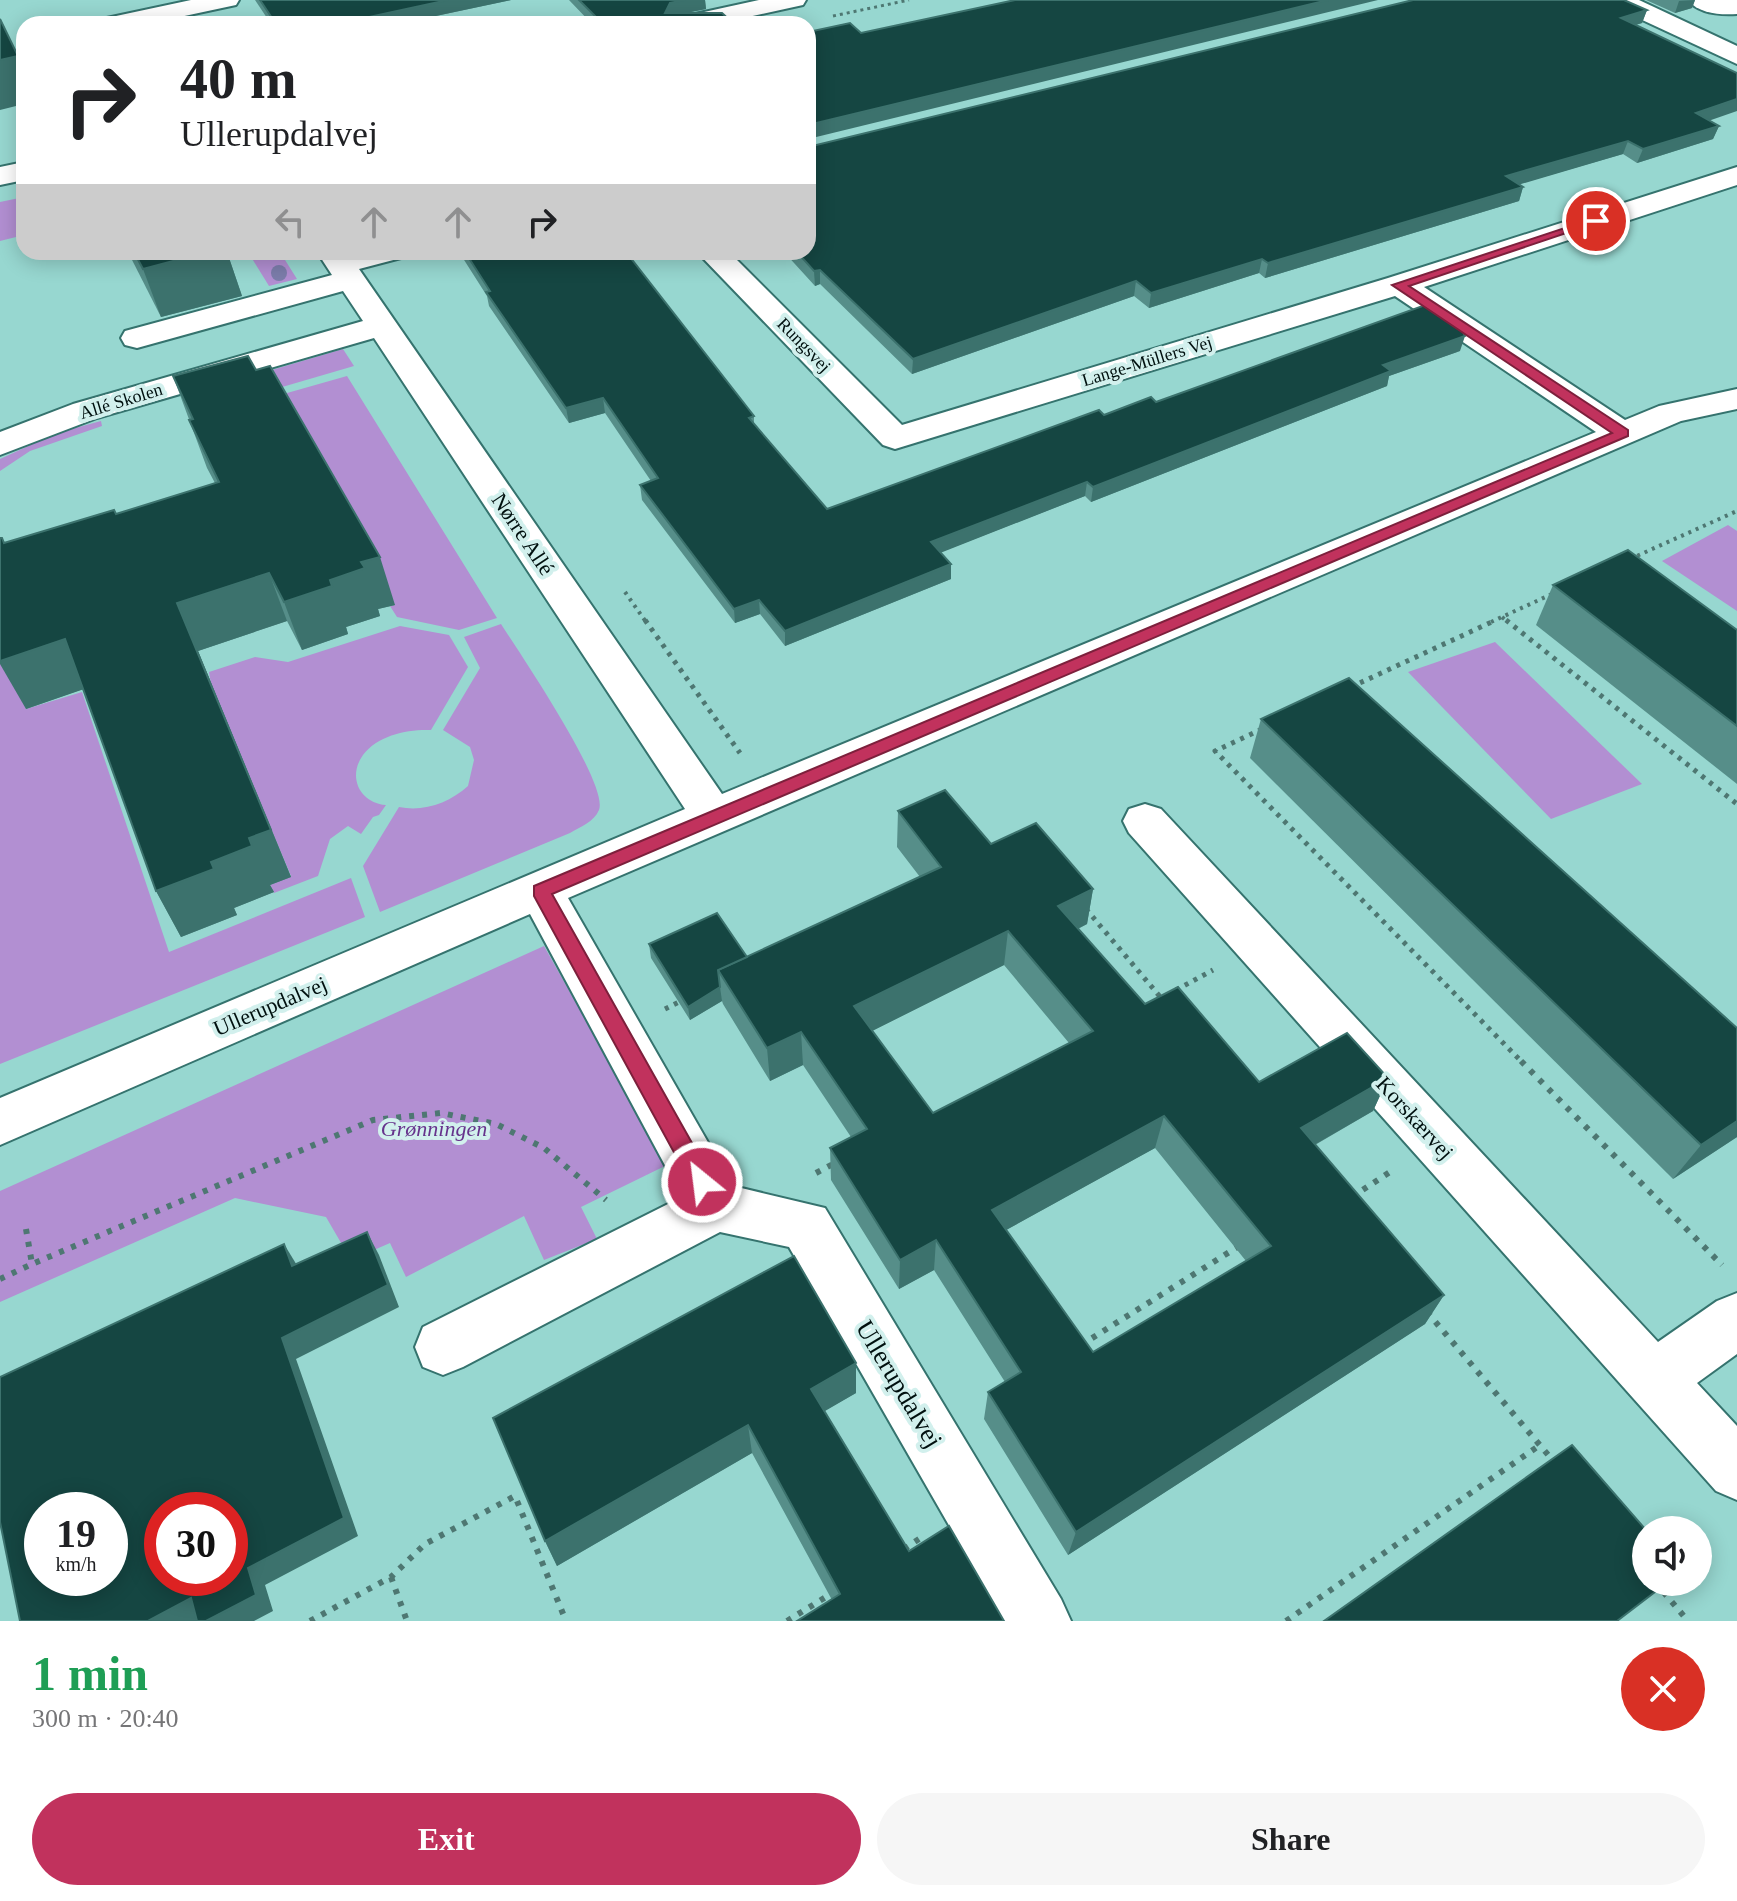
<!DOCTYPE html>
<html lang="en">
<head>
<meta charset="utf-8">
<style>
	:root { --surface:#fff; --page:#f6f6f6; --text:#202124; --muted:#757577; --accent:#c1325d }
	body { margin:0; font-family:"Times New Roman",serif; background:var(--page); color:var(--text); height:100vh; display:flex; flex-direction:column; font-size:30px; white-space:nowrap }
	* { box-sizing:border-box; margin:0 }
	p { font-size:26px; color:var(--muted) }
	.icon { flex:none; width:44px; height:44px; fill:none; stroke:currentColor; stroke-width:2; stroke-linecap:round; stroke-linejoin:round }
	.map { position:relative; height:1621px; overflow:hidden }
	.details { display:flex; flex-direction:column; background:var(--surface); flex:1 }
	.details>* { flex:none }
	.hud { position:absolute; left:16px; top:16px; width:800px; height:244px; border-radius:24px; box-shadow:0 4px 20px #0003; background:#fff; color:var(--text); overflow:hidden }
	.controls { position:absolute; left:1632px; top:1516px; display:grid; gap:16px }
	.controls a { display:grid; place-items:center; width:80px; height:80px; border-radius:50%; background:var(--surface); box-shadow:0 4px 20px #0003; font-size:40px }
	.speed { position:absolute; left:24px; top:1492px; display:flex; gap:16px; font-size:40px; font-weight:700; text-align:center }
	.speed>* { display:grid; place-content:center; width:104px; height:104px; border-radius:50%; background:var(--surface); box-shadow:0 4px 20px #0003; line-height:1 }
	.speed small { font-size:20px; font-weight:400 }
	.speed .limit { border:12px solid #d22; background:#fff; color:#111 }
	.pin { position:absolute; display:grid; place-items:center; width:68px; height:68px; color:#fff; margin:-34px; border:4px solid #fff; border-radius:50%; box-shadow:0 2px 8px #0007 }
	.me { position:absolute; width:88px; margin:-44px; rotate:331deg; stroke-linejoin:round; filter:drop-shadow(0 0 6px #0008) }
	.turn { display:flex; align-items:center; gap:28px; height:168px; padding:0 32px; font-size:36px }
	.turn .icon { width:104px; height:104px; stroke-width:2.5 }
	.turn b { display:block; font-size:56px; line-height:68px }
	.lanes { display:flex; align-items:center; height:76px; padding:0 32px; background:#0003; justify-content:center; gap:40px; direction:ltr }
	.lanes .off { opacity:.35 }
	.round { display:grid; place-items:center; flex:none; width:84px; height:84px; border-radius:42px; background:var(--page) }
	.summary { display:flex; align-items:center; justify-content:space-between; height:136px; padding:0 32px }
	h1 { font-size:48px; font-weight:800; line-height:60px; color:#1e9e55 }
	.button { display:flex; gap:16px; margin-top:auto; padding:16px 32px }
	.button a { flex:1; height:92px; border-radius:48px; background:var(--accent); color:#fff; font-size:32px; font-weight:800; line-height:92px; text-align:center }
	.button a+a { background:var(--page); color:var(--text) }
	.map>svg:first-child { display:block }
	.green { fill:#b28fd2 }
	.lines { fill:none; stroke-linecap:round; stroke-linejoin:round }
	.minor-casing { stroke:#35736e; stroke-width:4 }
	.major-casing { stroke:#35736e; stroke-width:4 }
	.path-far3 { stroke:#4e7772; stroke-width:3; stroke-dasharray:3 4; stroke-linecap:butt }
	.path-far2 { stroke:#4e7772; stroke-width:4; stroke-dasharray:3 5; stroke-linecap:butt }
	.path-far1 { stroke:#4e7772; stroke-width:5; stroke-dasharray:4 6; stroke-linecap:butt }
	.path { stroke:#4e7772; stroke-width:6; stroke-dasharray:5 8; stroke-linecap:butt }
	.minor { fill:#fff; fill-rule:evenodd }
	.major { fill:#fff; fill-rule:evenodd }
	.tree { fill:#7c7dab }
	.wall { fill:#568e89; fill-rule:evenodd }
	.shaded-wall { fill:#3c726d }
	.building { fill:#154642; stroke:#3c726d; stroke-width:2; fill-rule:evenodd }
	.route { fill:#c1325d; stroke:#7d203c; stroke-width:2 }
	.labels { text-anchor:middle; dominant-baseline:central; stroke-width:8; stroke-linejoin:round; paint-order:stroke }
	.far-street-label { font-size:18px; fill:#00100f; stroke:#d2f0ed }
	.street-label { font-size:22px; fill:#00100f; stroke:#d2f0ed }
	.park-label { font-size:22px; font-style:italic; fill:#66338c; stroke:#d2f0ed }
	.near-street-label { font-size:26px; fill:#00100f; stroke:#d2f0ed }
</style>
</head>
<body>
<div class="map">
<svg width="1737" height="1621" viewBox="0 0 1737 1621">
	<rect width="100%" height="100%" fill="#97d7d0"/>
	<!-- green -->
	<g class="green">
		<polygon points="24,197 24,235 0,241 0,202"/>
		<polygon points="248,252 280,252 297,279 269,286"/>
		<polygon points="343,349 354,366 207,409 197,392"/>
		<polygon points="347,376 497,618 459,630 397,617 390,606 393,606 273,397"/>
		<polygon points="101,421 102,426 30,451 0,471 0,459 57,433"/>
		<polygon points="1728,525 1737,531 1737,611 1662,561"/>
		<path d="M501,624c18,28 108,160 98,186 -5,12 -19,17 -29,23l-190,79 -17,-46 36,-59c25,5 50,-4 69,-21l6,-26 -4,-13 -27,-17 37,-62 -16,-31z"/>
		<path d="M400,626l49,9 19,32 -37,63c-23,-1 -53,5 -68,25 -16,22 -3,48 23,50l-7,10 -6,2 -12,17 -13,-8 -18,13 -12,37 -44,17 -4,-8 21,-9 -79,-186 -3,-18 46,-15 33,5z"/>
		<polygon points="1495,642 1642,784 1551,819 1408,672"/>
		<polygon points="0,644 26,709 82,692 169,952 351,878 365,917 0,1064"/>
		<polygon points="544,946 667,1165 581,1207 597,1239 544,1260 524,1216 406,1277 390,1243 351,1260 326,1217 235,1198 0,1302 0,1191"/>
	</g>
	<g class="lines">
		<defs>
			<g id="minor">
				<polygon points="191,0 239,0 236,5 147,24 98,24 102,19"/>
				<polygon points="1607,0 1639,0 1737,46 1737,64 1610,5"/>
				<path d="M1688,0h49v14c-17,1 -38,0 -49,-14z"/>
				<polygon points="1737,167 1737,185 1424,287 1625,420 1659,406 1737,389 1737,409 1681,421 568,898 733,1186 825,1208 1061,1599 1071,1621 1004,1621 789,1247 720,1232 463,1367 443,1375 423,1367 415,1347 423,1327 682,1197 530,914 0,1145 0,1098 685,809 374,338 97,418 0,455 0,432 73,404 363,321 343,291 137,348 125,345 121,338 125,331 332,275 317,252 405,252 401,258 359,269 722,794 1596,432 1395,296 895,449 883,445 697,252 729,252 902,425 1388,278"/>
				<polygon points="1145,804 1161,809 1658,1342 1717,1301 1737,1293 1737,1354 1697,1383 1737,1426 1737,1500 1716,1491 1129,833 1123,821 1129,809"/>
			</g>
			<g id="major">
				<polygon points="759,0 806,0 803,5 716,24 668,24 672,19"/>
				<polygon points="24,162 24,180 0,185 0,167"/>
			</g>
		</defs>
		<!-- minor casing -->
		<use href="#minor" class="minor-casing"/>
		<!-- major casing -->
		<use href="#major" class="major-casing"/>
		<!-- path-far3 -->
		<polyline class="path-far3" points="833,16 909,0"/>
		<!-- path-far2 -->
		<g class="path-far2">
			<polyline points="1630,559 1737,511"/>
			<polyline points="625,592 646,622"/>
			<polyline points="1502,617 1508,622"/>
			<polyline points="1491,622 1552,594"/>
		</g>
		<!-- path-far1 -->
		<g class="path-far1">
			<polyline points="645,620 740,753"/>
			<polyline points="1506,620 1737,804"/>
			<polyline points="1351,687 1496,620"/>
			<polyline points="1262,729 1215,751 1523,1063"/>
			<polyline points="1086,909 1162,999"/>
			<polyline points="1176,990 1213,970"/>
			<polyline points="665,1009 685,999"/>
		</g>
		<!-- path -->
		<g class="path">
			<polyline points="1521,1061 1722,1265"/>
			<polyline points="816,1173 835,1163"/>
			<polyline points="1352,1197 1390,1172"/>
			<polyline points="26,1229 32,1264 373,1120 441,1113 496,1124 544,1148 606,1200"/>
			<polyline points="0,1279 32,1264"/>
			<polyline points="1427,1312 1555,1463"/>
			<polyline points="1081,1345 1239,1246"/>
			<polyline points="904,1549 922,1537"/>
			<polyline points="391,1577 407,1621"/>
			<polyline points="1655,1582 1688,1621"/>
			<polyline points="310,1621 391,1577 425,1544 515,1496 566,1621"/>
			<polyline points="787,1621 834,1592"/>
			<polyline points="1286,1621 1540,1445"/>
		</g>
		<!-- minor -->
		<use href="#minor" class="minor"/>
		<!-- major -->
		<use href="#major" class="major"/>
	</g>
	<!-- trees -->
	<circle class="tree" cx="279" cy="273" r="8"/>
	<!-- wall -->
	<g class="wall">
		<polygon points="255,0 511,0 398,24 271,24"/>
		<polygon points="569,0 705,0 706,9 685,13 734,24 592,24"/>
		<polygon points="1646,0 1695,0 1692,8 1675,13"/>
		<polygon points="1647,10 1642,23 1635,25 1709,120 1719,126 1713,139 1637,163 1623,154 1519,184 1523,187 1519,201 1265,278 1259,273 1149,308 1134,296 912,374 820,284 815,286 784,252 808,252"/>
		<polygon points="128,252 227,252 242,296 161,317"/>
		<polygon points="459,252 626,252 754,416 754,424 827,509 1104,415 1156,402 1460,351 1389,376 1387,386 1091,502 1085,496 941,552 951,579 785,646 760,614 735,623 642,500 640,485 651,481 605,413 569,423 489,306 487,296"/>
		<polygon points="173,376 395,605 378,609 380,616 346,627 348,634 302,650 287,621 198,651 291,877 270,885 274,892 234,908 237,915 181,937 156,891 83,689 26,709 5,543 116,514 215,483 207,468"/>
		<polygon points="1553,585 1737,630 1737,784 1536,625"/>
		<polygon points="1261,719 1737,1137 1673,1179 1250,758"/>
		<path d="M898,811l93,33 102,45 -6,35 -9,5 67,75 114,78 129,-4 -15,33 -58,34 129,150 -19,29 -357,231 -84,-136 4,-27 17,-10 -71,-112 -35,19 -68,-109 -1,-32 21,-11 -48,-72 -33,16 -47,-77 -1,-3 -32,19 -39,-62 -2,-14 98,13 173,-80 -23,-30zM1004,965l65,78 -136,70 -61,-82zM1155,1148l91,113 -153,91 -87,-122z"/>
		<polygon points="856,1363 856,1393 824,1411 909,1551 832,1600 752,1453 557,1566 545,1541"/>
	</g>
	<!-- shaded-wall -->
	<g class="shaded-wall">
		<polygon points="448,0 511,0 398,24 341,24 341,23"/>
		<polygon points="685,0 705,0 706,9 671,16 665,13 670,3"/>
		<polygon points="1328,0 1378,0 808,139 808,125"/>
		<polygon points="1695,0 1692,8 1675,13 1679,1"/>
		<polygon points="1647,10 1642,23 1616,31 1621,18"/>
		<polygon points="18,56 24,71 24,104 0,110 0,60"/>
		<polygon points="1737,99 1737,111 1691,127 1696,113"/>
		<polygon points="1719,126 1713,139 1637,163 1643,149"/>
		<polygon points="1628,141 1623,154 1501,190 1506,176"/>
		<polygon points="1523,187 1519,201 1265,278 1268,263"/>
		<polygon points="207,252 227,252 242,296 161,317 143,269"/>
		<polygon points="1262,259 1259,273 1149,308 1151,293"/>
		<polygon points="820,270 820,284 815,286 814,271"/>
		<polygon points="1136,281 1134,296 912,374 913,359"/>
		<polygon points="1465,336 1460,351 1389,376 1387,386 1091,502 1093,487 1383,365"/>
		<polygon points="603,398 605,413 569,423 566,408"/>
		<polygon points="1087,482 1085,496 930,557 931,542"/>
		<polygon points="380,557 395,605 378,609 380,616 346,627 348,634 302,650 284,602 330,580 361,562"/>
		<polygon points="951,564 951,579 785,646 785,631"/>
		<polygon points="269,573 287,621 198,651 291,877 270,885 274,892 234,908 237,915 181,937 156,891 211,862 249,838 177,603"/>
		<polygon points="759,600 760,614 735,623 734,609"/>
		<polygon points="65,639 90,687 26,709 0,664 0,661"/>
		<polygon points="1093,889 1087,924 1053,941 1058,906"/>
		<polygon points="1008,931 1004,965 854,1040 854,1006"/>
		<polygon points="720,987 722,1001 690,1020 688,1007"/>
		<polygon points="801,1032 803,1065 770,1081 767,1048"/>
		<polygon points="1388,1078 1373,1111 1288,1160 1301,1128"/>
		<polygon points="1164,1116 1155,1148 988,1240 992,1210"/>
		<polygon points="1737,1121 1737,1137 1673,1179 1701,1145"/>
		<polygon points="367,1232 379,1255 399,1307 296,1359 358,1536 265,1585 273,1611 254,1621 206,1621 248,1568 282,1338"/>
		<polygon points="936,1240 934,1270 899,1289 900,1260"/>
		<polygon points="284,1244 298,1267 292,1266"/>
		<polygon points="1444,1295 1425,1324 1068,1555 1076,1532"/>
		<polygon points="856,1363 856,1393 813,1418 811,1389"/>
		<polygon points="748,1425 752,1453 557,1566 545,1541"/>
		<polygon points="191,1598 197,1621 148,1621"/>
	</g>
	<!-- building -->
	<g class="building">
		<polygon points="260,0 448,0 341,23 342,24 276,24"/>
		<polygon points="579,0 685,0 670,3 665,13 722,13 734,24 603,24"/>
		<polygon points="1015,0 1328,0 808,125 808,32 850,23 861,33"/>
		<polygon points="1413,0 1624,0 1647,10 1621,18 1737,73 1737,99 1696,113 1719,126 1643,149 1628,141 1506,176 1523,187 1268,263 1262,259 1151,293 1136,281 913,359 820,270 814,271 797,252 808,252 808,147"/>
		<polygon points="0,19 18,56 0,60"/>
		<polygon points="134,252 207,252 143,269"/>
		<polygon points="465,252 626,252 754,416 749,418 827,509 1099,410 1104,415 1151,397 1156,402 1428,304 1461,327 1465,336 1383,365 1391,371 1093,487 1087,482 931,542 951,564 785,631 759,600 734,609 640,485 658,478 603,398 566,408 486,292 490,291"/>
		<polygon points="248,356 256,370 270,366 380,557 361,562 365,568 330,580 332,586 284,602 269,573 177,603 271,830 249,838 252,846 211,862 214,869 156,891 65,639 0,661 0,538 2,538 4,543 114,510 116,514 219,482 189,420 193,419 173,376"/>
		<polygon points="1628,550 1737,630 1737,726 1553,585"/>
		<polygon points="1349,678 1737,1028 1737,1121 1701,1145 1261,719"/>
		<path d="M945,790l46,54 45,-21 57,66 -35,17 87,98 33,-17 81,95 88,-49 41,45 -87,50 143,167 -368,237 -88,-140 33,-20 -85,-132 -36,20 -70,-112 37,-19 -66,-97 -34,16 -49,-78 223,-103 -43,-56zM1008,931l85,100 -160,82 -79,-107zM1164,1116l107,130 -178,106 -101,-142z"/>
		<polygon points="717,913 747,957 718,970 720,987 688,1007 649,944"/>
		<path d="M367,1232l21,53 -106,53 62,180 -96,50 8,27 -50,26h-9l-6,-23 -43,23h-128l-20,-99v-145l284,-133 8,22zM42,1510h68v68h-68zM162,1510h68v68h-68z"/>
		<polygon points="794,1256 856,1363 811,1389 909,1551 949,1526 1004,1621 797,1621 840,1594 748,1425 545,1541 493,1418"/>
		<polygon points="1572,1445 1646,1530 1646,1582 1668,1582 1617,1621 1324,1621"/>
	</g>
	<!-- route -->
	<polygon class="route" points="1592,219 1602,221 1409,286 1628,430 1628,436 552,894 710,1175 713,1182 710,1189 702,1192 694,1189 534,896 534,886 1612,433 1392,285"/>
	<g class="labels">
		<!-- far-street labels -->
		<g class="far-street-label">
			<text transform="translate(804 345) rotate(46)">Rungsvej</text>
			<text transform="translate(1147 361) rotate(-17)">Lange-Müllers Vej</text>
			<text transform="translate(121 401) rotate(-17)">Allé Skolen</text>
		</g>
		<!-- street labels -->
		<g class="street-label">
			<text transform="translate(523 534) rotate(56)">Nørre Allé</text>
			<text transform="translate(270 1006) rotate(-23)">Ullerupdalvej</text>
			<text transform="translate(1415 1118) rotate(48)">Korskærvej</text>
		</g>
		<!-- park labels -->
		<g class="park-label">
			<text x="434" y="1128">Grønningen</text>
		</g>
		<!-- near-street labels -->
		<g class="near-street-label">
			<text transform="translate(899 1384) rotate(59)">Ullerupdalvej</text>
		</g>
	</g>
</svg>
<div class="controls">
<a><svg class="icon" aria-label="sound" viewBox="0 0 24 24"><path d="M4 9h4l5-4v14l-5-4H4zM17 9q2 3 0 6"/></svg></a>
</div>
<div class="speed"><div>19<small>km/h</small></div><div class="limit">30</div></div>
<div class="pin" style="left:1596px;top:221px;background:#d93025"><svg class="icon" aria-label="arrive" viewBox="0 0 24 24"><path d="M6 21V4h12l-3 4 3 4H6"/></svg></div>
<svg class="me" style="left:702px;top:1182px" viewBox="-20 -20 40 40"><circle r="17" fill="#c1325d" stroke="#fff" stroke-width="3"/><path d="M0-11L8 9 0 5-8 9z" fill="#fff"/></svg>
<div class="hud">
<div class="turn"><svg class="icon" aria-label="right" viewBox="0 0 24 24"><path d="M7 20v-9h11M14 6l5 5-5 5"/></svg><div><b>40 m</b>Ullerupdalvej</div></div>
<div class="lanes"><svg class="icon off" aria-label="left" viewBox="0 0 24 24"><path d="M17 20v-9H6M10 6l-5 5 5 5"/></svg><svg class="icon off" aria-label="ahead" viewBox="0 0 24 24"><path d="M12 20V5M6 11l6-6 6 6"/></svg><svg class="icon off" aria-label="ahead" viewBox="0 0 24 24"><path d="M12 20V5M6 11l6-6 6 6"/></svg><svg class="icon" aria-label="right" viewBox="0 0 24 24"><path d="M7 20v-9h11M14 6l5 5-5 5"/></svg></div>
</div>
</div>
<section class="details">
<div class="summary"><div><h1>1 min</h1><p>300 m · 20:40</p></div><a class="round" style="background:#d93025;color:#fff"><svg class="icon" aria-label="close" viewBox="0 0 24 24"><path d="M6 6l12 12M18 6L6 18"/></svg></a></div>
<div class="button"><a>Exit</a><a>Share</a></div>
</section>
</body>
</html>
